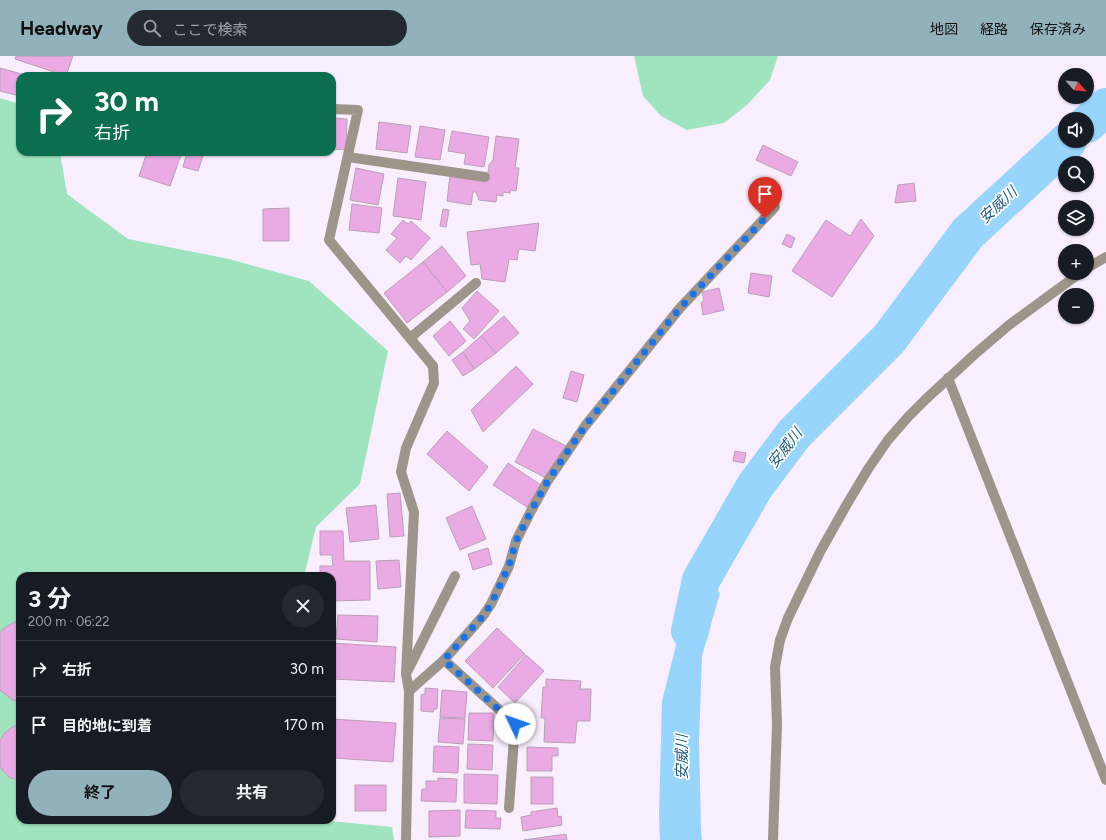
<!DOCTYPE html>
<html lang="ja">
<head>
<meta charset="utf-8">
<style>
	:root { --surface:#171b24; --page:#242831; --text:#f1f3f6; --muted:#9ea1a6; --line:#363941; --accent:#92b2bb }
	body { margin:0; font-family:Figtree,"Noto Sans JP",sans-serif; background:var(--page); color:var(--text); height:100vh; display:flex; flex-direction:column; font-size:15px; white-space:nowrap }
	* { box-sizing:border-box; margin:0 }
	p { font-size:13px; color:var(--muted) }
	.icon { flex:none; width:22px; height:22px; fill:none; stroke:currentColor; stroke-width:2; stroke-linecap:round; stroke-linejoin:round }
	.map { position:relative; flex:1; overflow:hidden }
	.sheet { position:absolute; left:16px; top:516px; width:320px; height:252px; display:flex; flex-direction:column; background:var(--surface); border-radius:12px; box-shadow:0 1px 3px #0004 }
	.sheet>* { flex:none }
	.hud { position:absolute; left:16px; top:16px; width:320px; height:84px; border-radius:12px; box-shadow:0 1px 3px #0004; background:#0b6e4f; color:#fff; overflow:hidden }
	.needle { width:26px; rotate:117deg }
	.tools { position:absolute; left:1058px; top:12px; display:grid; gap:8px }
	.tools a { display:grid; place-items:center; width:36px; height:36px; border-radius:50%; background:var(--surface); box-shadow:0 1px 3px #0004; font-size:20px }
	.pin { position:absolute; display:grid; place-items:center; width:34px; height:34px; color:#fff; margin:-41px -17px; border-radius:50% 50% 50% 0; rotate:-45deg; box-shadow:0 0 4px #0007 }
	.pin .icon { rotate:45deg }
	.me { position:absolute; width:44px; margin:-22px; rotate:312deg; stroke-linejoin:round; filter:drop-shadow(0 0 3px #0008) }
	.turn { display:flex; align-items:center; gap:14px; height:84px; padding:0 12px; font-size:18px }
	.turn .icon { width:52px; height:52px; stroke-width:2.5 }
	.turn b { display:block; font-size:28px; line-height:34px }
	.round { display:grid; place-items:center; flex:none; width:42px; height:42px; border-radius:21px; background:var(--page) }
	.headline { display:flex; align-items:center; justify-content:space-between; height:68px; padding:0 12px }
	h1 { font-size:24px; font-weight:700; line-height:30px }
	.cta { display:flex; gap:8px; margin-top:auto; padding:8px 12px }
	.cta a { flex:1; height:46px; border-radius:24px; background:var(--accent); color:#111; font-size:16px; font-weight:700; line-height:46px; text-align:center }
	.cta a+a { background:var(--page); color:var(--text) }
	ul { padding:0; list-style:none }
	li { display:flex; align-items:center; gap:12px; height:56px; padding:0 12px; border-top:1px solid var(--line) }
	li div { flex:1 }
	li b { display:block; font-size:15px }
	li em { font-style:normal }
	header { display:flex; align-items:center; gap:24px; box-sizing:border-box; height:56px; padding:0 20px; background:var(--accent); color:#111 }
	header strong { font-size:19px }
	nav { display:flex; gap:22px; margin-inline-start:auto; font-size:14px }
	.search { width:280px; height:36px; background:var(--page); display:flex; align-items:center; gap:10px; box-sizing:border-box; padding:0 14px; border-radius:22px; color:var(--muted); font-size:15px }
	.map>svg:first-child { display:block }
	.green { fill:#9fe3bf }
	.water { fill:#97d5fd }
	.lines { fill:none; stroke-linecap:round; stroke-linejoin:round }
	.river { stroke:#97d5fd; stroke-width:38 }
	.building { fill:#eaabe5; stroke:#b9a0b6 }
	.minor { stroke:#9d958a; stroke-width:10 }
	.route { stroke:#1a73e8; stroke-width:7; stroke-dasharray:0 12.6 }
	.labels { text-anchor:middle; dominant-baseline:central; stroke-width:3.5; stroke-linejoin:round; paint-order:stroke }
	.water-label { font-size:15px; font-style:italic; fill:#215d7e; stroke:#fff }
</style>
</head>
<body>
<header>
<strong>Headway</strong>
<div class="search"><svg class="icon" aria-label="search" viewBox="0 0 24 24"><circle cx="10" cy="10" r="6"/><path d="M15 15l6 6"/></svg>ここで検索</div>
<nav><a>地図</a><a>経路</a><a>保存済み</a></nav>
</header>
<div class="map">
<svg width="1106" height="784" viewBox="0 0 1106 784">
	<rect width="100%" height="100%" fill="#f9eefe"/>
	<!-- green -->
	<g class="green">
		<polygon points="634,0 778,0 770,24 747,49 724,67 687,74 661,60 643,40"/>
		<polygon points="0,42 20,48 20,96 60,96 67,138 128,183 229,203 309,225 388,295 360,428 316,471 304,520 20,520 20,764 330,764 331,765 392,771 394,784 0,784"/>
	</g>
	<!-- water -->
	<polygon class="water" points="701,524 720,537 702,600 699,686 701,772 702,784 660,784 659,760 662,645 692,526"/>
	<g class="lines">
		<!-- river -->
		<g class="river">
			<polyline points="1087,68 1106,51"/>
			<polyline points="690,575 701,524 755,430 794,378 889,283 968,177 1068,85"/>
		</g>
	</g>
	<!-- building -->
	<g class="building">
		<polygon points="16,0 73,0 66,20 15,3"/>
		<polygon points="0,12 25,19 20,20 20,40 0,35"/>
		<polygon points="332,62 347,63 346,94 332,93"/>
		<polygon points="379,66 411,70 407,97 376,93"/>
		<polygon points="420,70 445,74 440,104 415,101"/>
		<polygon points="452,75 489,81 484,111 464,108 466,98 448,95"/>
		<polygon points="496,80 519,83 515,112 519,112 516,135 511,134 510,137 503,136 503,140 497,139 496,146 479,144 476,136 473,136 471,149 447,145 450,119 487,123 489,109 493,104"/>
		<polygon points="763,89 798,106 791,120 756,104"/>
		<polygon points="147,96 182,96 170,130 139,120"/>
		<polygon points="187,96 204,96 198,115 183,111"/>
		<polygon points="356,112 384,118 378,149 350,144"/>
		<polygon points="398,122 426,126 421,164 393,160"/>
		<polygon points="914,127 916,145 895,147 898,129"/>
		<polygon points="352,148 382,152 379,177 349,174"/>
		<polygon points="289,152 289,185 263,185 263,153"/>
		<polygon points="443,153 449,154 446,171 440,170"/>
		<polygon points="861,163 874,180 832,241 792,215 826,164 850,180"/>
		<polygon points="403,164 408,168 411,165 430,182 411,204 406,200 400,207 386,194 397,182 391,178"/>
		<polygon points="539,167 535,195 519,193 517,204 509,203 505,226 482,223 480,208 471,209 467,176"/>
		<polygon points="787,178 795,182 791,192 782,188"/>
		<polygon points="442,190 466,220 447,236 423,206"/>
		<polygon points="423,206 447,236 407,267 384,237"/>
		<polygon points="751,217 772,220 769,241 748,237"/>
		<polygon points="719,232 724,254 703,259 701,247 704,244 702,236"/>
		<polygon points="477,235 499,255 474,283 463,273 470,265 462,252"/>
		<polygon points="504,260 519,277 496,297 481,280"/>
		<polygon points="450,265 466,285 449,300 433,280"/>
		<polygon points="481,280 496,297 474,313 463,296"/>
		<polygon points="463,296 474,313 463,320 452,304"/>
		<polygon points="516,310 533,328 483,376 471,354"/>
		<polygon points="571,315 584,319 577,346 563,342"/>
		<polygon points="533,373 566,390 548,423 515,406"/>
		<polygon points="447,375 488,411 469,435 427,398"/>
		<polygon points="735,395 746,397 744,407 733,405"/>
		<polygon points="508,407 541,429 527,451 493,429"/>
		<polygon points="400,437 404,480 390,481 387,438"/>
		<polygon points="376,449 379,483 350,486 346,452"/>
		<polygon points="472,450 486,483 460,494 446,462"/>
		<polygon points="320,475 343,475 344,505 370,505 370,544 332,545 332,520 320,520 320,510 333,510 332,499 320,499"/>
		<polygon points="488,492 492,508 473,514 468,498"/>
		<polygon points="399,504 401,531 378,533 376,505"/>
		<polygon points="338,559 378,560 377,586 336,583"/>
		<polygon points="20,565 20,646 13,644 0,634 0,577 3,573 15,566"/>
		<polygon points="497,572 525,598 493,632 465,605"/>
		<polygon points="332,587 396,591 394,626 332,623"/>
		<polygon points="526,599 544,615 515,647 498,631"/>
		<polygon points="546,623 581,625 580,633 591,633 590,665 577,665 575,687 544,686 545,662 541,662 543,631 546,631"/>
		<polygon points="425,632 438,633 437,653 434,653 433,656 421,655 421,639 425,638"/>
		<polygon points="442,634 467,636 465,662 440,661"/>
		<polygon points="469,657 494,657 493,685 468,684"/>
		<polygon points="440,662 465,663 463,688 438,686"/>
		<polygon points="332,663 396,667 393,706 334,702 332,698"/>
		<polygon points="19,668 20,668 20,725 9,721 2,714 0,710 0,684 4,678 11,672"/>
		<polygon points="468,688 493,689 492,714 467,713"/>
		<polygon points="434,690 459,691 458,717 433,716"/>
		<polygon points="527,691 558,692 558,700 552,700 552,715 527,715"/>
		<polygon points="464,718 498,719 497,748 464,747"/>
		<rect x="531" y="721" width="22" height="27"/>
		<polygon points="438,722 457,723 456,746 421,745 422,733 426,733 426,725 438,725"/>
		<rect x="355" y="729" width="31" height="26"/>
		<polygon points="557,752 558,761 561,760 562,769 523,775 521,761 531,759 531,756"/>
		<polygon points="460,754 460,780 429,781 429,755"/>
		<polygon points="466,754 496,755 496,762 501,762 500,773 465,772"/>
		<polygon points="566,778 567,784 524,784"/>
	</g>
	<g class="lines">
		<!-- minor -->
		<g class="minor">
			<polyline points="332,53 358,54 329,184 433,310 434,327 406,392 401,416 414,456 406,618 409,635"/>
			<polyline points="348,101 485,121"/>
			<polyline points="1087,212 1106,201"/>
			<polyline points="410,282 476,227"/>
			<polyline points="948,322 1106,724"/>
			<polyline points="444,604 515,668 509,752"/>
			<polyline points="408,614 455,520"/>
			<polyline points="406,784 409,635 444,604 483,560 491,548 509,510 516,485 531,455 547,426 585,370 680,252 775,151"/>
			<polyline points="773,784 777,669 775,611 780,584 788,562 820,496 847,448 868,413 888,384 908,361 926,343 975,298 1009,269 1080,217"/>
		</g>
	</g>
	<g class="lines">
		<!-- route -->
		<polyline class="route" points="515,668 444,604 483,560 491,548 509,510 516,485 531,455 547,426 585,370 680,252 765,162"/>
	</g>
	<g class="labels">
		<!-- water labels -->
		<g class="water-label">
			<text transform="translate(998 149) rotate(-43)">安威川</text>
			<text transform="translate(785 392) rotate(-51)">安威川</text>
			<text transform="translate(682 701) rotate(-90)">安威川</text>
		</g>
	</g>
</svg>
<div class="tools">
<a><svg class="needle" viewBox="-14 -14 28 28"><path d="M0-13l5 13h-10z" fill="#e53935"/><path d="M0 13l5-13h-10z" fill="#9ea1a6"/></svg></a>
<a><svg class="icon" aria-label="sound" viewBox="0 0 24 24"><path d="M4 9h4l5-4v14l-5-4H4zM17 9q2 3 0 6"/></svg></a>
<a><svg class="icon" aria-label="search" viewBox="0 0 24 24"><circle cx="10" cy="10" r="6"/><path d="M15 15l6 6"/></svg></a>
<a><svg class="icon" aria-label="layers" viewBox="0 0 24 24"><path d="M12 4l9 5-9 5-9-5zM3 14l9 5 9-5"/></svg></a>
<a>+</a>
<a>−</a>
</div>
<div class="pin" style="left:765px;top:162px;background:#d93025"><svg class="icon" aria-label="arrive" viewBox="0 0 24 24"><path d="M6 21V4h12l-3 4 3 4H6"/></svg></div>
<svg class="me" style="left:515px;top:668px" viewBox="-20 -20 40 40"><circle r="19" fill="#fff"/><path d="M0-13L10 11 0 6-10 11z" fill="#1a73e8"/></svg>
<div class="hud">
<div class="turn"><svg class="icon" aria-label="right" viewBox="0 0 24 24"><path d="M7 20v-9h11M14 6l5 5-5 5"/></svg><div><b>30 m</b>右折</div></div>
</div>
<section class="sheet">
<div class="headline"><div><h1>3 分</h1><p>200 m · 06:22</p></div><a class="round"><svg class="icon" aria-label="close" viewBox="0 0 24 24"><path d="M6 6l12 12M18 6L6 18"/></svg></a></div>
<ul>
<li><svg class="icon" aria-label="right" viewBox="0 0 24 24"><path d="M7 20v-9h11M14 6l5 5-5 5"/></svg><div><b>右折</b></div><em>30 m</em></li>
<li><svg class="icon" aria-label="arrive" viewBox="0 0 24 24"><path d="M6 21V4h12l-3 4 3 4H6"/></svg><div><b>目的地に到着</b></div><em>170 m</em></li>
</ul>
<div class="cta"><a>終了</a><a>共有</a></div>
</section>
</div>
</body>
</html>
